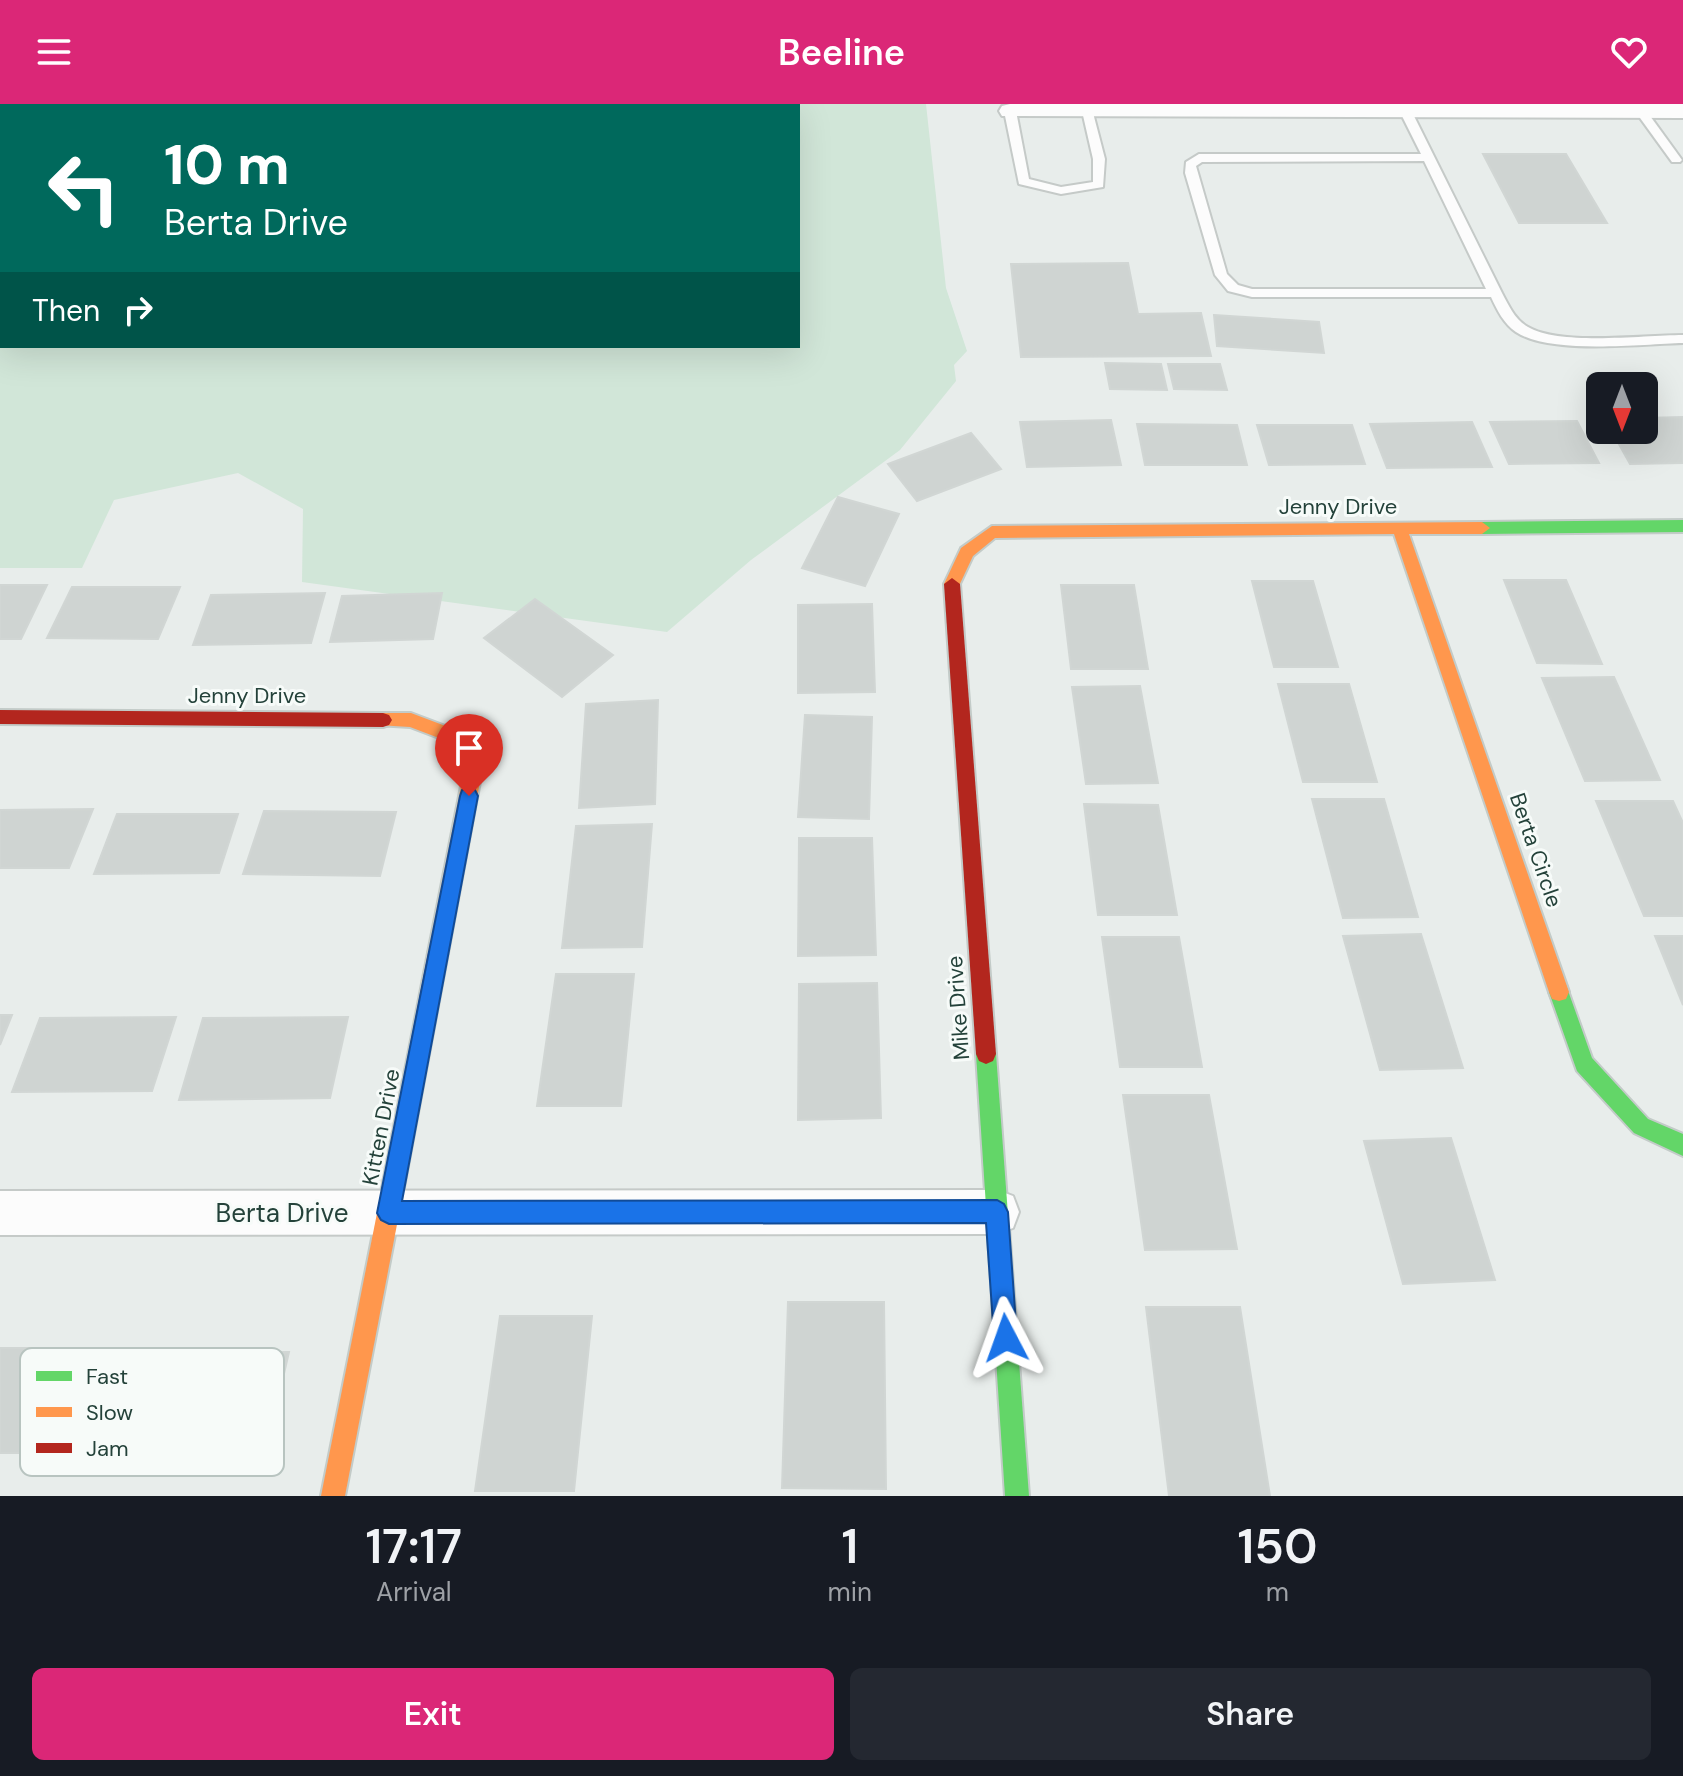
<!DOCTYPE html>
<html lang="en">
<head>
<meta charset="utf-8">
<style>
	:root { --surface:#171b24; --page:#242831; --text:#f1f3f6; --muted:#9ea1a6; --accent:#db2777 }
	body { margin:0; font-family:"DM Sans",sans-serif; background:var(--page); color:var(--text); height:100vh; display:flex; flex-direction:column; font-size:30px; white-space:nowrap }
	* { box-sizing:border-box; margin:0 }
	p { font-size:26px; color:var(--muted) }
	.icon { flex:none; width:44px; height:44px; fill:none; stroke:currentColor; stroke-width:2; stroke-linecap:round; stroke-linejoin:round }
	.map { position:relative; height:1392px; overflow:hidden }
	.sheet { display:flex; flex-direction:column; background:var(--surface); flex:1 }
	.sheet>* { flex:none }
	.hud { position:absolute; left:0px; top:0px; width:800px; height:244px; box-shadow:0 8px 32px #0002; background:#00695c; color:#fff; overflow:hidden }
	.needle { width:52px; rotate:180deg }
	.buttons { position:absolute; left:1586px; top:268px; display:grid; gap:16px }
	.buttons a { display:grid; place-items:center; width:72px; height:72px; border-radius:12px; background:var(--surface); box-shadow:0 8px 32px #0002; font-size:40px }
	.pin { position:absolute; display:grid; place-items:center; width:68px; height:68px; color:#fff; margin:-82px -34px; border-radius:50% 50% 50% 0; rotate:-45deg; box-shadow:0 0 8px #0007 }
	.pin .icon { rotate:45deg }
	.me { position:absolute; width:88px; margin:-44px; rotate:356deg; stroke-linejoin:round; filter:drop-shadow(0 0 6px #0008) }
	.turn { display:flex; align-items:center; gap:28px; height:168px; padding:0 32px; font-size:36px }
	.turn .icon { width:104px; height:104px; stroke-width:2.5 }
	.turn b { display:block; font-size:56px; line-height:68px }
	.then { display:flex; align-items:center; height:76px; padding:0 32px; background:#0003; gap:16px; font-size:30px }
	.eta { display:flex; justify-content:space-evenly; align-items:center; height:136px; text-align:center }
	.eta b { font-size:48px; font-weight:600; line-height:56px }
	.button { display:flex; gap:16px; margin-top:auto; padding:16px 32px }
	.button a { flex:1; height:92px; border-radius:12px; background:var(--accent); color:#fff; font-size:32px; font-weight:600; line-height:92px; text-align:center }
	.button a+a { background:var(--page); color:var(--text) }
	header { display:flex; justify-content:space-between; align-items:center; height:104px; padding:0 32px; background:var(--accent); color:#fff; font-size:36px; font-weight:600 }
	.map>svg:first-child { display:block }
	.green { fill:#d1e6d8 }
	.building { fill:#cfd4d2; stroke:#d1d6d4; stroke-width:2 }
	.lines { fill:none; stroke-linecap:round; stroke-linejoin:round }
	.lane-casing { stroke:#c5cac8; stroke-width:4 }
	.street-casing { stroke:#c5cac8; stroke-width:4 }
	.fast-casing { stroke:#c3cbc8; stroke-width:4 }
	.slow-casing { stroke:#c3cbc8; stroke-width:4 }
	.jam-casing { stroke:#c3cbc8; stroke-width:4 }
	.lane { fill:#fcfcfc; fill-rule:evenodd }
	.street { fill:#fcfcfc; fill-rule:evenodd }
	.fast { fill:#63d668; fill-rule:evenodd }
	.slow { fill:#ff974d; fill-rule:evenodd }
	.jam { fill:#b3261e; fill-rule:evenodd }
	.route { fill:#1a73e8; stroke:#114b97; stroke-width:2 }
	.labels { text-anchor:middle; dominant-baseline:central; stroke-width:6; stroke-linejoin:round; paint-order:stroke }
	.street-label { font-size:22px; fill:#24423a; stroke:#f7fbf9 }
	.near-street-label { font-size:26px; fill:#24423a; stroke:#f7fbf9 }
	.key { fill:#f7fbf9; stroke:#b8c4c0; stroke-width:2 }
	.key-label { font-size:22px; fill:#24423a }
</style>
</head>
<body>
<header><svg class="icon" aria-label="menu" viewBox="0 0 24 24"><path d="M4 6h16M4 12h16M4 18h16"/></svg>Beeline<svg class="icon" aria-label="heart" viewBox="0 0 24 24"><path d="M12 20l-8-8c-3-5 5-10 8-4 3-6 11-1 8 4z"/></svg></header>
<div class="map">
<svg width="1683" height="1392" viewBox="0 0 1683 1392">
	<rect width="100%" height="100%" fill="#e8edeb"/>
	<!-- green -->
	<polygon class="green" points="161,0 926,0 946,184 967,247 954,261 956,277 900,346 751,456 667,528 302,478 303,405 238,369 114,396 82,464 0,464 0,48 2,242 798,242 798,2"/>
	<!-- building -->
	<g class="building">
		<polygon points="1483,50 1566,50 1607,119 1519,119"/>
		<polygon points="1128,159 1138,210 1201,209 1211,252 1021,253 1011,160"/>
		<polygon points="1214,211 1319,218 1324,249 1217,242"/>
		<polygon points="1105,259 1161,260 1167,286 1110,285"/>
		<polygon points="1168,260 1220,260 1227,286 1174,285"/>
		<polygon points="1683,313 1683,359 1630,360 1611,326 1644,326 1644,314"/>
		<polygon points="1111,316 1121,361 1027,363 1020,318"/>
		<polygon points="1577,317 1599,359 1509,360 1490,318"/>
		<polygon points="1472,318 1492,363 1387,364 1370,320"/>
		<polygon points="1137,320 1237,321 1247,361 1145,361"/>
		<polygon points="1257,321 1352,321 1365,360 1269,361"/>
		<polygon points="971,329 1001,365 917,397 888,360"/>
		<polygon points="838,393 899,410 865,482 802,464"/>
		<polygon points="1504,476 1566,476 1602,560 1537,559"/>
		<polygon points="1252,477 1313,477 1338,563 1274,563"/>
		<polygon points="0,481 47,481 21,535 0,535"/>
		<polygon points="1061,481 1134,481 1148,565 1071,565"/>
		<polygon points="72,483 180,483 158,535 47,534"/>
		<polygon points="325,489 311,539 193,541 211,491"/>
		<polygon points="442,489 433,535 330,538 342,492"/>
		<polygon points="535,495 613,551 562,593 484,534"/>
		<polygon points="872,500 875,588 798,589 798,501"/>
		<polygon points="1614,573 1660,676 1585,677 1542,574"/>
		<polygon points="1278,580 1349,580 1377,678 1303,678"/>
		<polygon points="1140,582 1158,679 1086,680 1072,583"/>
		<polygon points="658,596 655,700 579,704 586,600"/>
		<polygon points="805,611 872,613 869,715 798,713"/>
		<polygon points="1312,695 1384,695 1418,813 1343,814"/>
		<polygon points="1596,697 1673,697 1683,719 1683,812 1644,812"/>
		<polygon points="1084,700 1158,701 1177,811 1098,811"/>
		<polygon points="93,705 69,764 0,764 0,706"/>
		<polygon points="264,707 396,708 380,772 243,770"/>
		<polygon points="117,710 238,710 219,769 94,770"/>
		<polygon points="652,720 642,843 562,844 576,722"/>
		<polygon points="799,734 872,734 876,851 798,852"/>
		<polygon points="1421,830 1463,964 1380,966 1343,832"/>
		<polygon points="1655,832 1683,832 1683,901"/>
		<polygon points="1102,833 1179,833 1202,963 1120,963"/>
		<polygon points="556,870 634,870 621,1002 537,1002"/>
		<polygon points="877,879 881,1014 798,1016 799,880"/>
		<polygon points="0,911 12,911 0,941"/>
		<polygon points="176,913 152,987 12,988 40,914"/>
		<polygon points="348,913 330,994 179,996 203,914"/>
		<polygon points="1123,991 1209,991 1237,1145 1145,1146"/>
		<polygon points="1451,1034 1495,1176 1403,1180 1364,1037"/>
		<polygon points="788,1198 884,1198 886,1385 782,1384"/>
		<polygon points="1146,1203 1240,1203 1270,1392 1169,1392"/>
		<polygon points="500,1212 592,1212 574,1387 475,1387"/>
		<polygon points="0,1244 91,1244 60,1349 0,1349"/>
		<polygon points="289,1248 265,1352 98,1353 129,1249"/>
	</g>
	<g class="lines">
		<defs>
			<g id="lane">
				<path d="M1396,0h12l94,189c7,13 13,27 26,34 32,19 117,8 155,8v8c-41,1 -133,12 -167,-11 -12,-8 -19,-22 -25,-35h-239l-24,-6 -13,-16 -30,-102 1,-11 13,-8h222zM1424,57l62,128h-234l-14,-4 -11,-11 -31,-108 6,-4z"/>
				<polygon points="1010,4 1016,7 1029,75 1061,83 1093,78 1093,55 1082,7 1092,5 1105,55 1103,83 1061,90 1019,80 1004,7"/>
				<polygon points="1637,5 1645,5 1682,56 1680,58 1672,58 1635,7"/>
			</g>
			<g id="street">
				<polygon points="1010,0 1683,0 1683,14 1002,12 999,7 1002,2"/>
				<rect x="0" y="2" width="2" height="14"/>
				<polygon points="997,1086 1013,1092 1019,1108 1013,1124 997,1130 0,1131 0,1087"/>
			</g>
			<g id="fast">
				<polygon points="1683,416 1683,428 1482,430 1474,424 1482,418"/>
				<polygon points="1559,879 1566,881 1592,954 1648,1015 1683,1030 1683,1052 1634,1029 1577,967 1549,888 1552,881"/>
				<polygon points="986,940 993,943 996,950 1029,1392 1005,1392 976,950 979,943"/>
			</g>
			<g id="slow">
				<polygon points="1482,418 1490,424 1482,430 1409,430 1569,888 1566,895 1559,897 1552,895 1549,888 1394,430 995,434 973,452 958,484 946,484 944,480 961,444 992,422"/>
				<polygon points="383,609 411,609 464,629 483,662 448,849 445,855 438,858 431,855 428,849 465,662 452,639 410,623 377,621 374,616 377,611"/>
				<polygon points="392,1078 400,1081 403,1089 345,1392 321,1392 381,1089 384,1081"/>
			</g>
			<g id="jam">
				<polygon points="952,474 960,480 996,950 993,957 986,960 979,957 976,950 944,480"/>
				<polygon points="0,606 383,609 389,611 392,616 389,621 383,623 0,620"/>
				<polygon points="438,840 445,843 448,849 403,1089 400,1097 392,1100 384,1097 381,1089 428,849 431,843"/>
			</g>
		</defs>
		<!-- lane casing -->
		<use href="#lane" class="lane-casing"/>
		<!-- street casing -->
		<use href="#street" class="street-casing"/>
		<!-- fast casing -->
		<use href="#fast" class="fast-casing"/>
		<!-- slow casing -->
		<use href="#slow" class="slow-casing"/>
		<!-- jam casing -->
		<use href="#jam" class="jam-casing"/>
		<!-- lane -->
		<use href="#lane" class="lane"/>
		<!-- street -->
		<use href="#street" class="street"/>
		<!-- fast -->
		<use href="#fast" class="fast"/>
		<!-- slow -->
		<use href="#slow" class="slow"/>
		<!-- jam -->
		<use href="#jam" class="jam"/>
	</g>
	<!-- route -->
	<polygon class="route" points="469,684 475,686 478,692 402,1097 997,1096 1004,1100 1008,1108 1017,1234 1014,1242 1006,1246 997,1242 994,1234 986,1119 389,1120 381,1116 377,1109 460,692 462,686"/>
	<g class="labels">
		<!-- street labels -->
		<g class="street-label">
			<text x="1338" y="402">Jenny Drive</text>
			<text x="247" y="591">Jenny Drive</text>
			<text transform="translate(1536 746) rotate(71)">Berta Circle</text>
			<text transform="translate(958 904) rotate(-94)">Mike Drive</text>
			<text transform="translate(381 1023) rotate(-79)">Kitten Drive</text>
		</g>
		<!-- near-street labels -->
		<g class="near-street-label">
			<text x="282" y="1109">Berta Drive</text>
		</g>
	</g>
	<!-- legend -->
	<rect x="20" y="1244" width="264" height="128" rx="12" class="key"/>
	<rect x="36" y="1267" width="36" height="10" fill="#63d668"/>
	<rect x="36" y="1303" width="36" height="10" fill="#ff974d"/>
	<rect x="36" y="1339" width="36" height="10" fill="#b3261e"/>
	<g class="key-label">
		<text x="86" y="1280">Fast</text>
		<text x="86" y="1316">Slow</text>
		<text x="86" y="1352">Jam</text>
	</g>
</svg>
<div class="buttons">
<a><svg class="needle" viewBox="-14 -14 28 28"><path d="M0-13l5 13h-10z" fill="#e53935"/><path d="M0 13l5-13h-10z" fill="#9ea1a6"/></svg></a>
</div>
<div class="pin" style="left:469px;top:692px;background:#d93025"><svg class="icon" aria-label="arrive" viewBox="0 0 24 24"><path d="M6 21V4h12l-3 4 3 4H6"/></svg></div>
<svg class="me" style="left:1006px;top:1234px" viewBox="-20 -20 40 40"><path d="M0-17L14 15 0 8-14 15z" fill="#1a73e8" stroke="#fff" stroke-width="4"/></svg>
<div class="hud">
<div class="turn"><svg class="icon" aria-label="left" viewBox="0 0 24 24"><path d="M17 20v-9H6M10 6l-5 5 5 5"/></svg><div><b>10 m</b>Berta Drive</div></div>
<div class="then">Then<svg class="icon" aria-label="right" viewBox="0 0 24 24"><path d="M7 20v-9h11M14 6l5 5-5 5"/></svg></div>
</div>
</div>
<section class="sheet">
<div class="eta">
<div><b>17:17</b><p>Arrival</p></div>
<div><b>1</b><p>min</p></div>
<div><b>150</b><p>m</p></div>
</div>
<div class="button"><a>Exit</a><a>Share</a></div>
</section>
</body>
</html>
